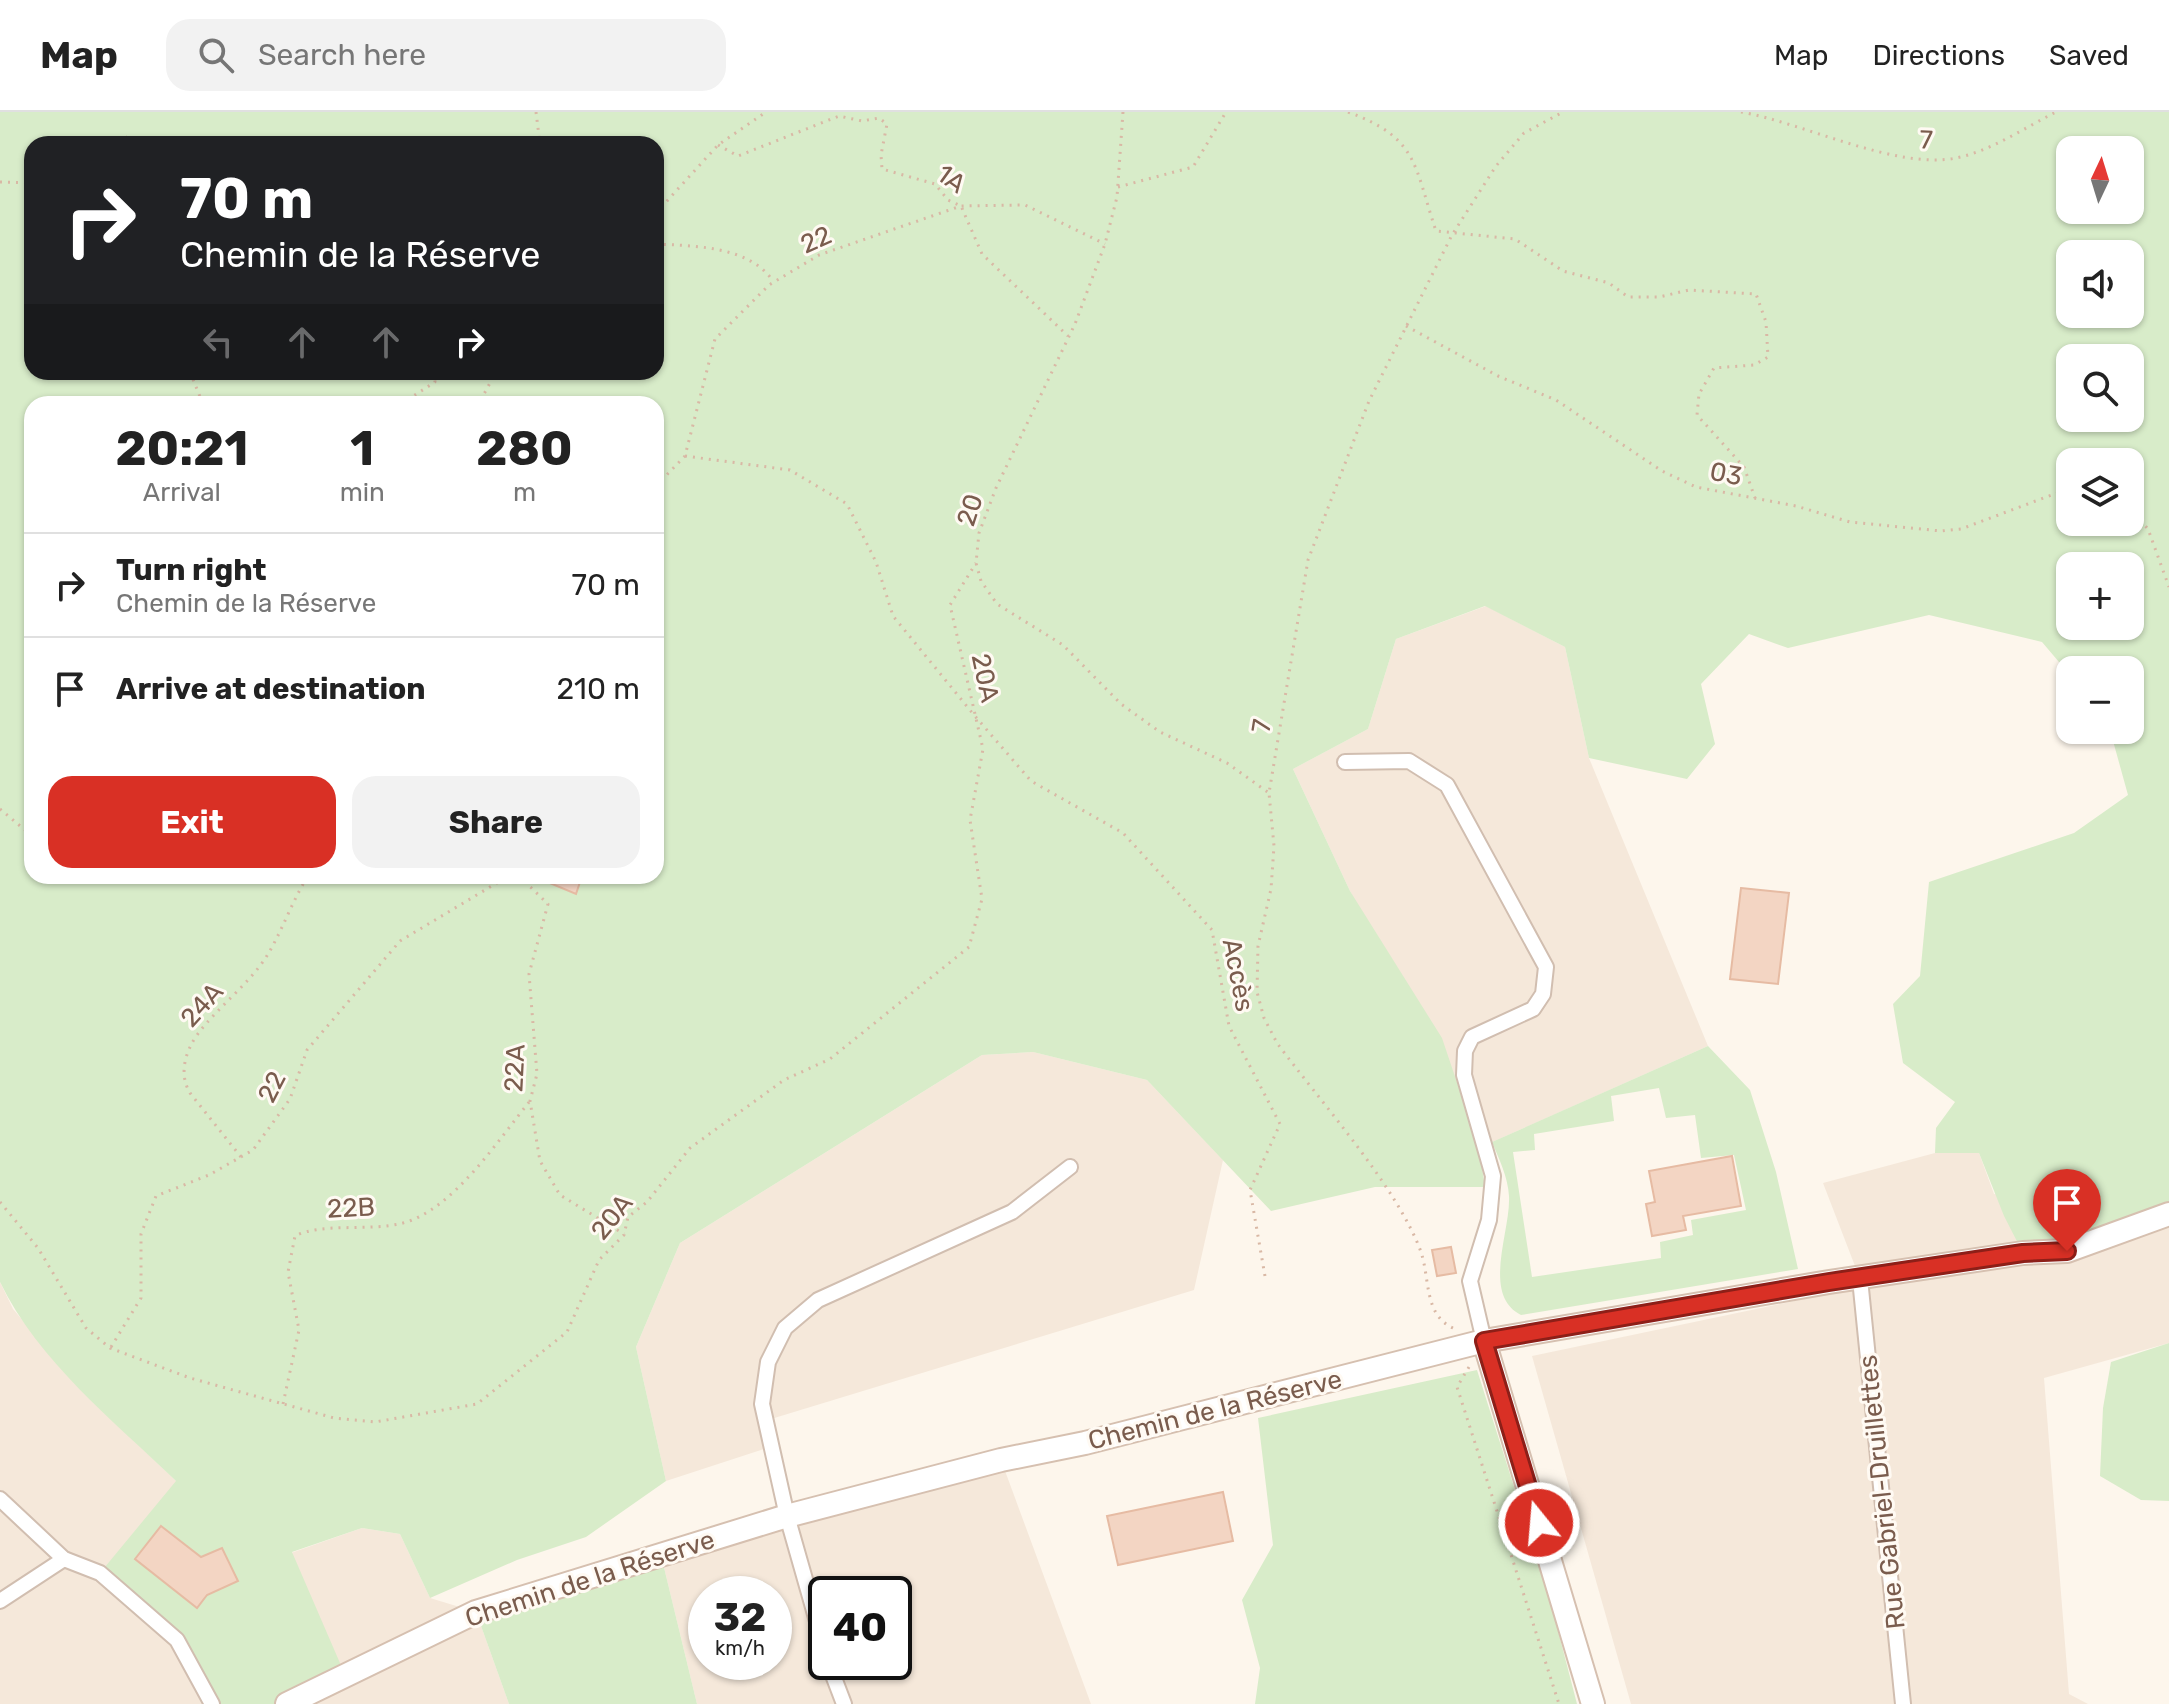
<!DOCTYPE html>
<html lang="en">
<head>
<meta charset="utf-8">
<style>
	:root { --surface:#fff; --page:#f2f2f2; --text:#222; --muted:#767676; --line:#e0e0e0; --accent:#d93025 }
	body { margin:0; font-family:Rubik,sans-serif; background:var(--page); color:var(--text); height:100vh; display:flex; flex-direction:column; font-size:30px; white-space:nowrap }
	* { box-sizing:border-box; margin:0 }
	p { font-size:26px; color:var(--muted) }
	.icon { flex:none; width:44px; height:44px; fill:none; stroke:currentColor; stroke-width:2; stroke-linecap:round; stroke-linejoin:round }
	.map { position:relative; flex:1; overflow:hidden }
	.panel { position:absolute; left:24px; top:284px; width:640px; height:488px; display:flex; flex-direction:column; background:var(--surface); border-radius:24px; box-shadow:0 2px 6px #0004 }
	.panel>* { flex:none }
	.top-card { position:absolute; left:24px; top:24px; width:640px; height:244px; border-radius:24px; box-shadow:0 2px 6px #0004; background:#202124; color:#fff; overflow:hidden }
	.needle { width:52px; rotate:4deg }
	.buttons { position:absolute; left:2056px; top:24px; display:grid; gap:16px }
	.buttons a { display:grid; place-items:center; width:88px; height:88px; border-radius:16px; background:var(--surface); box-shadow:0 2px 6px #0004; font-size:40px }
	.speed { position:absolute; left:688px; top:1464px; display:flex; gap:16px; font-size:40px; font-weight:700; text-align:center }
	.speed>* { display:grid; place-content:center; width:104px; height:104px; border-radius:50%; background:var(--surface); box-shadow:0 2px 6px #0004; line-height:1 }
	.speed small { font-size:20px; font-weight:400 }
	.speed .limit { border:4px solid #111; border-radius:12px; background:#fff; color:#111 }
	.pin { position:absolute; display:grid; place-items:center; width:68px; height:68px; color:#fff; margin:-82px -34px; border-radius:50% 50% 50% 0; rotate:-45deg; box-shadow:0 0 8px #0007 }
	.pin .icon { rotate:45deg }
	.me { position:absolute; width:88px; margin:-44px; rotate:343deg; stroke-linejoin:round; filter:drop-shadow(0 0 6px #0008) }
	.turn { display:flex; align-items:center; gap:28px; height:168px; padding:0 24px; font-size:36px }
	.turn .icon { width:104px; height:104px; stroke-width:2.5 }
	.turn b { display:block; font-size:56px; line-height:68px }
	.lanes { display:flex; align-items:center; height:76px; padding:0 24px; background:#0003; justify-content:center; gap:40px; direction:ltr }
	.lanes .off { opacity:.35 }
	.eta { display:flex; justify-content:space-evenly; align-items:center; height:136px; text-align:center }
	.eta b { font-size:48px; font-weight:700; line-height:56px }
	.primary-button { display:flex; gap:16px; margin-top:auto; padding:16px 24px }
	.primary-button a { flex:1; height:92px; border-radius:24px; background:var(--accent); color:#fff; font-size:32px; font-weight:700; line-height:92px; text-align:center }
	.primary-button a+a { background:var(--page); color:var(--text) }
	ul { padding:0; list-style:none }
	li { display:flex; align-items:center; gap:24px; height:104px; padding:0 24px; border-top:2px solid var(--line) }
	li div { flex:1 }
	li b { display:block; font-size:30px }
	li em { font-style:normal }
	header { display:flex; align-items:center; gap:48px; box-sizing:border-box; height:112px; padding:0 40px; background:var(--surface); border-bottom:2px solid var(--line) }
	header strong { font-size:38px }
	nav { display:flex; gap:44px; margin-inline-start:auto; font-size:28px }
	.search { width:560px; height:72px; background:var(--page); display:flex; align-items:center; gap:20px; box-sizing:border-box; padding:0 28px; border-radius:24px; color:var(--muted); font-size:30px }
	.map>svg:first-child { display:block }
	.residential { fill:#f5e8da; fill-rule:evenodd }
	.green { fill:#d8ecc9; fill-rule:evenodd }
	.building { fill:#f3d5c3; stroke:#e6bba3; stroke-width:2 }
	.lines { fill:none; stroke-linecap:round; stroke-linejoin:round }
	.street-casing { stroke:#d1beb0; stroke-width:18 }
	.secondary-casing { stroke:#d6c0b0; stroke-width:26 }
	.path { stroke:#d9b8a5; stroke-width:3; stroke-dasharray:2 6; stroke-linecap:butt }
	.street { stroke:#fff; stroke-width:14 }
	.secondary { stroke:#fff; stroke-width:22 }
	.route-casing { stroke:#8d1f18; stroke-width:20 }
	.route { stroke:#d93025; stroke-width:14 }
	.labels { text-anchor:middle; dominant-baseline:central; stroke-width:6; stroke-linejoin:round; paint-order:stroke }
	.street-label { font-size:26px; fill:#7a5c4d; stroke:#fffaf3 }
</style>
</head>
<body>
<header>
<strong>Map</strong>
<div class="search"><svg class="icon" aria-label="search" viewBox="0 0 24 24"><circle cx="10" cy="10" r="6"/><path d="M15 15l6 6"/></svg>Search here</div>
<nav><a>Map</a><a>Directions</a><a>Saved</a></nav>
</header>
<div class="map">
<svg width="2169" height="1592" viewBox="0 0 2169 1592">
	<rect width="100%" height="100%" fill="#fdf6ec"/>
	<!-- residential -->
	<g class="residential">
		<polygon points="1486,494 1565,535 1589,646 1708,934 1479,1036 1350,779 1293,657 1368,617 1396,527"/>
		<polygon points="1033,940 1147,968 1223,1048 1194,1178 758,1311 764,1337 666,1369 636,1235 680,1131 982,943"/>
		<polygon points="1935,1041 1979,1041 1994,1082 2169,1102 2169,1231 2044,1266 2069,1582 2088,1592 1631,1592 1532,1244 2000,1146 1860,1167 1823,1071"/>
		<polygon points="0,1170 13,1197 82,1279 176,1369 177,1528 212,1592 0,1592"/>
		<path d="M1001,1348l90,244h-394l-36,-149zM706,1482h68v68h-68zM826,1482h68v68h-68z"/>
		<polygon points="362,1416 400,1422 430,1486 476,1500 509,1592 287,1592 345,1565 291,1441"/>
	</g>
	<!-- green -->
	<g class="green">
		<path d="M0,0h2169v1102l-146,39 -19,-37 -25,-63h-44l1,-25 19,-26 -52,-39 -10,-59 27,-28 9,-94 145,-49 54,-38 -18,-65h20v-60h-60v5l-28,-33 -113,-27 -141,33 -39,-14 -48,50 14,60 -28,35 -98,-21 -24,-111 -80,-41 -89,33 -28,90 -75,40 57,122 92,147 37,110 6,39h-110l-104,24 -124,-131 -114,-28 -51,3 -302,188 -44,104 30,134 -80,56 -69,23 -87,38 -30,-64 -38,-6 -70,24 54,125 -59,27h-75l-35,-64 -77,-67 76,-92c-62,-60 -138,-120 -176,-199zM32,32h624v228h-624zM2070,38h60v60h-60zM2070,142h60v60h-60zM2070,246h60v60h-60zM32,292h624v472h-624zM2070,350h60v60h-60zM2070,454h60v60h-60z"/>
		<path d="M1708,934l42,44 26,82 22,97 -277,46c-40,-20 -10,-84 -12,-119 -1,-19 -10,-37 -17,-54zM1659,976l7,30 29,-3 6,43 33,-3 12,55 -55,10 2,15 -33,7 1,16 -129,19 -19,-125 22,-2 -1,-16 80,-13 -3,-25z"/>
		<polygon points="2169,1231 2169,1389 2141,1388 2100,1364 2103,1296 2111,1250"/>
		<polygon points="1477,1258 1550,1488 1577,1592 1255,1592 1260,1556 1242,1488 1273,1433 1258,1306"/>
		<polygon points="661,1443 697,1592 509,1592 476,1500"/>
	</g>
	<!-- building -->
	<g class="building">
		<polygon points="533,764 582,764 576,782"/>
		<polygon points="1741,776 1789,781 1778,872 1730,867"/>
		<polygon points="1732,1044 1741,1094 1683,1104 1686,1118 1652,1124 1646,1092 1655,1090 1649,1059"/>
		<polygon points="1451,1135 1456,1161 1437,1164 1432,1138"/>
		<polygon points="1223,1380 1233,1429 1118,1453 1107,1404"/>
		<polygon points="161,1414 201,1445 222,1436 238,1469 207,1483 197,1496 135,1447"/>
	</g>
	<g class="lines">
		<defs>
			<g id="street">
				<polyline points="1345,650 1409,649 1447,673 1546,855 1543,882 1533,897 1472,925 1465,939 1464,963 1493,1064 1489,1108 1470,1169 1484,1229"/>
				<polyline points="1860,1167 1903,1592"/>
				<polyline points="0,1387 64,1447 100,1461 177,1528 212,1592"/>
				<polyline points="0,1489 64,1447"/>
				<polyline points="826,1541 787,1404 762,1292 768,1250 785,1216 818,1188 1012,1100 1070,1055"/>
				<polyline points="828,1550 844,1592"/>
			</g>
			<g id="secondary">
				<polyline points="1484,1229 1593,1592"/>
				<polyline points="287,1592 476,1500 787,1404 1001,1348 1085,1331 1484,1229 1829,1170 2023,1141 2067,1139 2169,1102"/>
			</g>
		</defs>
		<!-- street casing -->
		<use href="#street" class="street-casing"/>
		<!-- secondary casing -->
		<use href="#secondary" class="secondary-casing"/>
		<!-- path -->
		<g class="path">
			<polyline points="536,0 540,32"/>
			<polyline points="1123,0 1117,85 1105,132 1075,212 996,376 979,421 976,451 981,469 997,492 1063,533 1121,592 1160,620 1227,651 1269,681"/>
			<path d="M1348,0c71,26 66,54 88,119l79,8 48,32 46,12 19,14h31l30,-7 67,4 10,28 2,35 -14,8 -40,3 -15,26 -2,21 47,52 11,31"/>
			<path d="M1741,0c63,11 155,58 215,46 35,-7 68,-30 100,-46"/>
			<polyline points="103,32 125,24 131,32"/>
			<polyline points="718,33 738,44 839,4 862,9 879,6 887,12 881,43 882,57 935,72 948,88 961,94 982,142 1068,224"/>
			<polyline points="0,70 32,71"/>
			<polyline points="1118,75 1193,55 1226,0"/>
			<polyline points="656,101 718,33 766,0"/>
			<path d="M656,132c39,2 93,2 117,37"/>
			<polyline points="1406,214 1498,264 1556,288 1662,359 1696,375 1796,394 1850,410 1941,419 1961,417 2057,381 2070,380"/>
			<polyline points="190,260 203,292"/>
			<polyline points="401,292 435,270 434,260"/>
			<polyline points="473,292 484,282 496,260"/>
			<polyline points="685,344 790,358 847,392 876,450 893,504 974,603 1031,669 1123,721 1212,818 1229,914 1280,1012 1250,1078 1266,1170"/>
			<polyline points="656,374 685,344 715,227 769,173 819,143 961,94 1025,93 1105,132"/>
			<polyline points="2130,396 2148,417 2169,475"/>
			<polyline points="0,697 32,724"/>
			<polyline points="519,764 548,792 529,862 537,962 530,989 540,1049 560,1083 624,1122"/>
			<path d="M241,1045l-51,-64c-9,-15 -7,-32 1,-48 14,-28 59,-60 77,-91 15,-25 24,-53 40,-78"/>
			<polyline points="0,1090 38,1136 86,1216 110,1236 190,1266 334,1306 375,1310 477,1292 567,1220 599,1148 624,1123 628,1105 647,1090 690,1036 784,968 830,947 969,835 982,787 970,708 983,637 950,493 976,451"/>
			<path d="M1453,1216c-29,-13 -23,-49 -32,-76 -23,-64 -102,-152 -144,-209l-13,-25 -7,-26 1,-46 13,-57 3,-43 -5,-53 39,-233 61,-159 83,-166 44,-69 28,-33 39,-21"/>
			<polyline points="111,1235 141,1186 141,1122 156,1084 209,1063 253,1038 290,987 307,938 400,829 500,769 523,767 525,764"/>
			<polyline points="1469,1255 1457,1275 1559,1592"/>
			<path d="M283,1292l16,-74 -11,-58 7,-36c28,-14 74,-4 108,-13 51,-14 95,-83 127,-122"/>
		</g>
		<!-- street -->
		<use href="#street" class="street"/>
		<!-- secondary -->
		<use href="#secondary" class="secondary"/>
	</g>
	<g class="lines">
		<defs>
			<polyline id="route" points="1539,1411 1484,1229 1829,1170 2023,1141 2067,1139"/>
		</defs>
		<!-- route casing -->
		<use href="#route" class="route-casing"/>
		<!-- route -->
		<use href="#route" class="route"/>
	</g>
	<g class="labels">
		<!-- street labels -->
		<g class="street-label">
			<text transform="translate(1926 28) rotate(3)">7</text>
			<text transform="translate(951 67) rotate(36)">1A</text>
			<text transform="translate(816 128) rotate(-24)">22</text>
			<text transform="translate(1726 362) rotate(11)">03</text>
			<text transform="translate(970 398) rotate(-72)">20</text>
			<text transform="translate(985 566) rotate(78)">20A</text>
			<text transform="translate(1262 614) rotate(-81)">7</text>
			<text transform="translate(1238 863) rotate(79)">Accès</text>
			<text transform="translate(202 893) rotate(-48)">24A</text>
			<text transform="translate(515 956) rotate(-87)">22A</text>
			<text transform="translate(272 975) rotate(-63)">22</text>
			<text transform="translate(351 1096) rotate(-3)">22B</text>
			<text transform="translate(612 1105) rotate(-51)">20A</text>
			<text transform="translate(1215 1298) rotate(-14)">Chemin de la Réserve</text>
			<text transform="translate(1882 1380) rotate(-96)">Rue Gabriel-Druillettes</text>
			<text transform="translate(590 1467) rotate(-18)">Chemin de la Réserve</text>
		</g>
	</g>
</svg>
<div class="buttons">
<a><svg class="needle" viewBox="-14 -14 28 28"><path d="M0-13l5 13h-10z" fill="#e53935"/><path d="M0 13l5-13h-10z" fill="#767676"/></svg></a>
<a><svg class="icon" aria-label="sound" viewBox="0 0 24 24"><path d="M4 9h4l5-4v14l-5-4H4zM17 9q2 3 0 6"/></svg></a>
<a><svg class="icon" aria-label="search" viewBox="0 0 24 24"><circle cx="10" cy="10" r="6"/><path d="M15 15l6 6"/></svg></a>
<a><svg class="icon" aria-label="layers" viewBox="0 0 24 24"><path d="M12 4l9 5-9 5-9-5zM3 14l9 5 9-5"/></svg></a>
<a>+</a>
<a>−</a>
</div>
<div class="speed"><div>32<small>km/h</small></div><div class="limit">40</div></div>
<div class="pin" style="left:2067px;top:1139px;background:#d93025"><svg class="icon" aria-label="arrive" viewBox="0 0 24 24"><path d="M6 21V4h12l-3 4 3 4H6"/></svg></div>
<svg class="me" style="left:1539px;top:1411px" viewBox="-20 -20 40 40"><circle r="17" fill="#d93025" stroke="#fff" stroke-width="3"/><path d="M0-11L8 9 0 5-8 9z" fill="#fff"/></svg>
<div class="top-card">
<div class="turn"><svg class="icon" aria-label="right" viewBox="0 0 24 24"><path d="M7 20v-9h11M14 6l5 5-5 5"/></svg><div><b>70 m</b>Chemin de la Réserve</div></div>
<div class="lanes"><svg class="icon off" aria-label="left" viewBox="0 0 24 24"><path d="M17 20v-9H6M10 6l-5 5 5 5"/></svg><svg class="icon off" aria-label="ahead" viewBox="0 0 24 24"><path d="M12 20V5M6 11l6-6 6 6"/></svg><svg class="icon off" aria-label="ahead" viewBox="0 0 24 24"><path d="M12 20V5M6 11l6-6 6 6"/></svg><svg class="icon" aria-label="right" viewBox="0 0 24 24"><path d="M7 20v-9h11M14 6l5 5-5 5"/></svg></div>
</div>
<section class="panel">
<div class="eta">
<div><b>20:21</b><p>Arrival</p></div>
<div><b>1</b><p>min</p></div>
<div><b>280</b><p>m</p></div>
</div>
<ul>
<li><svg class="icon" aria-label="right" viewBox="0 0 24 24"><path d="M7 20v-9h11M14 6l5 5-5 5"/></svg><div><b>Turn right</b><p>Chemin de la Réserve</p></div><em>70 m</em></li>
<li><svg class="icon" aria-label="arrive" viewBox="0 0 24 24"><path d="M6 21V4h12l-3 4 3 4H6"/></svg><div><b>Arrive at destination</b></div><em>210 m</em></li>
</ul>
<div class="primary-button"><a>Exit</a><a>Share</a></div>
</section>
</div>
</body>
</html>
